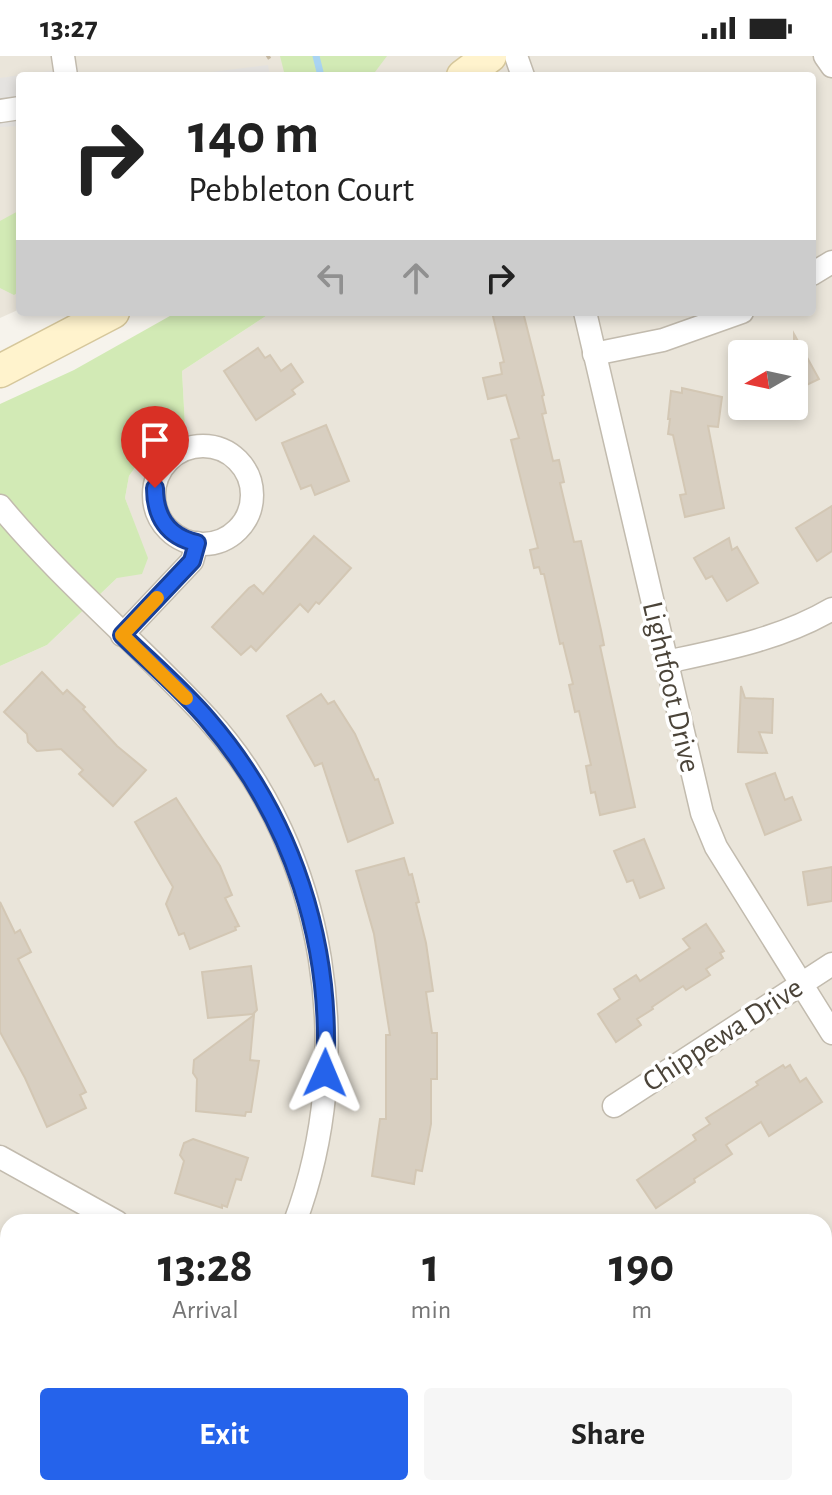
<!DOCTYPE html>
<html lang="en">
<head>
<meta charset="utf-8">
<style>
	:root { --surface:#fff; --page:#f6f6f6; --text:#222; --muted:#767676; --accent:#2563eb }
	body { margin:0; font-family:"Alegreya Sans",sans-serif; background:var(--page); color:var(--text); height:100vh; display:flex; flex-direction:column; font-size:30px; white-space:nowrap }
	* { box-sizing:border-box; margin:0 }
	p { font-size:26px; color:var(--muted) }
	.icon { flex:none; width:44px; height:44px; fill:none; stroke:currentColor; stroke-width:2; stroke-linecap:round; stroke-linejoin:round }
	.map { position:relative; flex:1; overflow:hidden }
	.panel { position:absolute; left:0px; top:1158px; width:832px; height:282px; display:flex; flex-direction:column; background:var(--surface); border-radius:24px 24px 0 0; box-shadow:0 4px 12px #0003 }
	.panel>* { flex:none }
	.hud { position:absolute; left:16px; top:16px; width:800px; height:244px; border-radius:8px; box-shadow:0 4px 12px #0003; background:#fff; color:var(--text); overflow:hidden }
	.needle { width:52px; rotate:261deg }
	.buttons { position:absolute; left:728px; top:284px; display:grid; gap:16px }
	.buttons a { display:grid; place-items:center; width:80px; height:80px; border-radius:8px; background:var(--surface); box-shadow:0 4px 12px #0003; font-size:40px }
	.pin { position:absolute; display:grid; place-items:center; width:68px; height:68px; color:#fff; margin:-82px -34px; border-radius:50% 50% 50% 0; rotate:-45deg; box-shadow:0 0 8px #0007 }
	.pin .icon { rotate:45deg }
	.me { position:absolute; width:88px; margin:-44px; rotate:1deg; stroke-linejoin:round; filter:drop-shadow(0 0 6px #0008) }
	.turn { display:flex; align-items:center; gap:28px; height:168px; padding:0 40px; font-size:36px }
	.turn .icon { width:104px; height:104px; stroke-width:2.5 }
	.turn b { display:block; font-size:56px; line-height:68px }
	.lanes { display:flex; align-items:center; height:76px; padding:0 40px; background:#0003; justify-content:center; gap:40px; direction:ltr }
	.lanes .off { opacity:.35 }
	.eta { display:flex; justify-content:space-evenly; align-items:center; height:136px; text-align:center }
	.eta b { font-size:48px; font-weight:600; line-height:56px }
	.cta { display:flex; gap:16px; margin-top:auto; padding:16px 40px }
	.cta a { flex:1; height:92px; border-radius:8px; background:var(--accent); color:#fff; font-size:32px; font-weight:600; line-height:92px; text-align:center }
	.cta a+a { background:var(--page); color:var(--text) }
	.status { display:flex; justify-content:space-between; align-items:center; height:56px; padding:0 40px; background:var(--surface); direction:ltr }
	.status svg { height:22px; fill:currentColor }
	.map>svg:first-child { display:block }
	.residential { fill:#eae5da; fill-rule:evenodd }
	.green { fill:#d2eab5 }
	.parking { fill:#e5e3e0 }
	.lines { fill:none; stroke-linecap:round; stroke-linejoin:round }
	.stream { stroke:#a9d4f2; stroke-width:7 }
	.building { fill:#d8cfc1; stroke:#d3c7b4; stroke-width:2 }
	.minor-casing { stroke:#c2bbae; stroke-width:25 }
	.secondary-casing { stroke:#d6c79b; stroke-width:35 }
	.path { stroke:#c4b79f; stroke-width:4; stroke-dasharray:4 4; stroke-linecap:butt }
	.minor { stroke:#fff; stroke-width:22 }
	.secondary { stroke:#fff3cd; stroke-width:32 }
	.route-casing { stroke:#184099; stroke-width:20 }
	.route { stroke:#2563eb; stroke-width:14 }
	.slow { stroke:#f59e0b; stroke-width:14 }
	.labels { text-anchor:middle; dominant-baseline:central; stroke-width:7; stroke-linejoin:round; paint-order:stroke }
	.street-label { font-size:30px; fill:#4b4439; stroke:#fff }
</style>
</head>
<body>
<div class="status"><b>13:27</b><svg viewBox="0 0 49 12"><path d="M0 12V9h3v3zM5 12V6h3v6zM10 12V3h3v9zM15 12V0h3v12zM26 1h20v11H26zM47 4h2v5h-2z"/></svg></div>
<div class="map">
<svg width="832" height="1439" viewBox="0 0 832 1439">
	<rect width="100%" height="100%" fill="#f6f3ec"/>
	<!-- residential -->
	<path class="residential" d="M0,0h832v1439h-542l-12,-7h546v-266h-816v131l-8,-4v-683l47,-21 70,-67 30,-20 -22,-60 4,-22 27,-38 29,-12 -3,-55 90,-59h540v-236h-792v233l-20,9zM742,298h52v52h-52z"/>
	<!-- green -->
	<g class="green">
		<polygon points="280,0 387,0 372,20 285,20"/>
		<polygon points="20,154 20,235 14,239 0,232 0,165"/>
		<polygon points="177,256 272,256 182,315 185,370 156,382 129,420 125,442 148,502 142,518 117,522 47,589 0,610 0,348 74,314"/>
		<polygon points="0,1293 8,1297 8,1432 278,1432 290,1439 0,1439"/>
	</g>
	<!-- parking -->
	<g class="parking">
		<polygon points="268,9 270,20 178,20"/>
		<polygon points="78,11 79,20 20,20 20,70 0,71 0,22"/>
	</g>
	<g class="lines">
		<!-- stream -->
		<polyline class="stream" points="316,0 321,20"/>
	</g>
	<!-- building -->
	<g class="building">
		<polygon points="492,256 523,256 544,339 542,340 546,357 542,358 553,405 559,404 564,426 560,427 574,486 581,485 601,574 604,589 600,590 635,751 600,759 595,736 591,737 586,710 591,709 579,655 575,656 569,629 573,628 563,587 560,588 544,518 541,518 539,511 534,512 530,494 538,492 511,384 519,382 506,339 488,343 483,322 502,318 500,307 504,306"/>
		<polygon points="794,278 819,323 794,335"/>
		<polygon points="258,292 265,302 270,299 281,315 291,308 303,326 292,334 295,338 256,364 224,315"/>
		<polygon points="682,332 722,341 718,371 708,370 724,452 685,461 680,439 686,438 673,379 668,378 670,363 668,363 671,335 682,337"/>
		<polygon points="326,369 349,425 315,439 311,429 301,433 282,387"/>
		<polygon points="832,450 832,495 817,505 796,472"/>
		<polygon points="314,480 351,512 319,548 316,546 308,556 300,548 256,595 251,590 241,599 212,571 249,532 254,529 263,538"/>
		<polygon points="729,482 732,494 737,491 758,527 727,545 712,520 706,523 694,502"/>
		<polygon points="42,616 63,638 67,634 85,651 83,653 117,690 146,714 113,750 79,718 83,714 61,693 37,695 28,686 27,678 4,656"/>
		<polygon points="741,630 745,642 773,643 772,677 759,676 767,697 738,696"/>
		<polygon points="321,638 328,648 334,645 355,678 375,724 378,723 393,767 348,786 322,707 315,710 287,660"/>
		<polygon points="775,717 785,744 792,741 801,764 765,779 746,728"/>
		<polygon points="176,742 220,810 232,839 225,842 239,870 235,871 236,874 190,893 184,877 179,879 166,848 173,831 135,766"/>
		<polygon points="644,783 664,832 640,842 633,824 627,826 614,795"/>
		<polygon points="404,802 409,819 412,818 419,846 416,847 426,887 433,935 426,936 432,977 437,977 437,1023 431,1023 431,1068 422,1115 416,1114 414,1128 372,1120 380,1063 386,1063 386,979 390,979 374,878 356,815"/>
		<polygon points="832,811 832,845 808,849 803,816"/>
		<polygon points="0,846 15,877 20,874 31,896 18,903 86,1036 80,1039 86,1052 47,1071 25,1022 0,976"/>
		<polygon points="706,868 724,895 720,897 723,902 706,913 710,919 686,934 683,930 652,951 653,953 637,963 641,969 616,986 598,958 620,943 614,933 636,919 640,925 690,892 683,883"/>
		<polygon points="251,910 257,954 253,958 208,962 202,916"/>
		<polygon points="254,959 250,1004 259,1005 251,1056 246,1056 245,1060 196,1055 197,1023 193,1017 194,1004"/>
		<polygon points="783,1009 785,1012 790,1009 800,1026 806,1022 822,1046 769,1080 761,1066 726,1089 732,1098 694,1123 695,1126 656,1152 637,1124 696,1084 693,1079 710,1068 706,1062 758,1029 756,1026"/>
		<polygon points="193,1083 248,1102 241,1124 236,1123 227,1151 222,1149 222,1152 175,1137 184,1105 180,1099 184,1087"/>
	</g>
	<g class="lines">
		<defs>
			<g id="minor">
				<polyline points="63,0 66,20"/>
				<polyline points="516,0 523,20"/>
				<polyline points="825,0 832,10"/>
				<polyline points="0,55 20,52"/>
				<polyline points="812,218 832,206"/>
				<polyline points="585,256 702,757 716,791 832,977"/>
				<polyline points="594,298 663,284 742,256"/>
				<circle cx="203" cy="439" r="49"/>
				<path d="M0,450c63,76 141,140 208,213 120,132 149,338 87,503"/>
				<polyline points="122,579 192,505 197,487"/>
				<path d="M666,606c56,-12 115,-23 166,-53"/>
				<polyline points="614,1050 832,908"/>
				<polyline points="0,1101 117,1166"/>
				<polyline points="530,1432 534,1439"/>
				<polyline points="80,1439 87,1432"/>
			</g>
			<g id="secondary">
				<polyline points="463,20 490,0"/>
				<polyline points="0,315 113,256"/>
			</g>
		</defs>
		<!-- minor casing -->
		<use href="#minor" class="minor-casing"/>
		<!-- secondary casing -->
		<use href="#secondary" class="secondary-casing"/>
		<!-- path -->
		<polyline class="path" points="267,2 270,0"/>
		<!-- minor -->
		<use href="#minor" class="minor"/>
		<!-- secondary -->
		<use href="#secondary" class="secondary"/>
	</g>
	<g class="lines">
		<defs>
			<path id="route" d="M155,432c0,29 13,49 42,55l-5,18 -70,74c29,28 61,55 87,86 84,98 124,224 116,352"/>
		</defs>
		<!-- route casing -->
		<use href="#route" class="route-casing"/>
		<!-- route -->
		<use href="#route" class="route"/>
		<!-- slow -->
		<polyline class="slow" points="157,542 122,579 186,642"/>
	</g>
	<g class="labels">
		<!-- street labels -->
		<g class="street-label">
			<text transform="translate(671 631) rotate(77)">Lightfoot Drive</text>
			<text transform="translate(723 979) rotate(-33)">Chippewa Drive</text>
		</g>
	</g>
</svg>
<div class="buttons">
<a><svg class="needle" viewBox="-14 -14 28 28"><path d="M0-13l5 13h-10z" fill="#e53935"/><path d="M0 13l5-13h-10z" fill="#767676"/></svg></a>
</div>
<div class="pin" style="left:155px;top:432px;background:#d93025"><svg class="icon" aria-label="arrive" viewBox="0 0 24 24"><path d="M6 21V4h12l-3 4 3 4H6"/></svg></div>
<svg class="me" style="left:325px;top:1017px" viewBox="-20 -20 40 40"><path d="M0-17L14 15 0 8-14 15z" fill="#2563eb" stroke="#fff" stroke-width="4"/></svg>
<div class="hud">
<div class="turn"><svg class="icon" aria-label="right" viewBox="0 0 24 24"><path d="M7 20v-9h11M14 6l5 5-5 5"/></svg><div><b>140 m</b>Pebbleton Court</div></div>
<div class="lanes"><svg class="icon off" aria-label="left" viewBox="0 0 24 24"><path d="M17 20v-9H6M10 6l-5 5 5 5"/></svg><svg class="icon off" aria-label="ahead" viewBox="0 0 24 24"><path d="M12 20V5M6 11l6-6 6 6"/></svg><svg class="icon" aria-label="right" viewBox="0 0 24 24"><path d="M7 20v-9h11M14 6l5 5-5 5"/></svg></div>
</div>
<section class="panel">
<div class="eta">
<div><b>13:28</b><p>Arrival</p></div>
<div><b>1</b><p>min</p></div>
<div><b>190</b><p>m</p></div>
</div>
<div class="cta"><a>Exit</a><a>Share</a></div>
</section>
</div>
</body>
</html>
